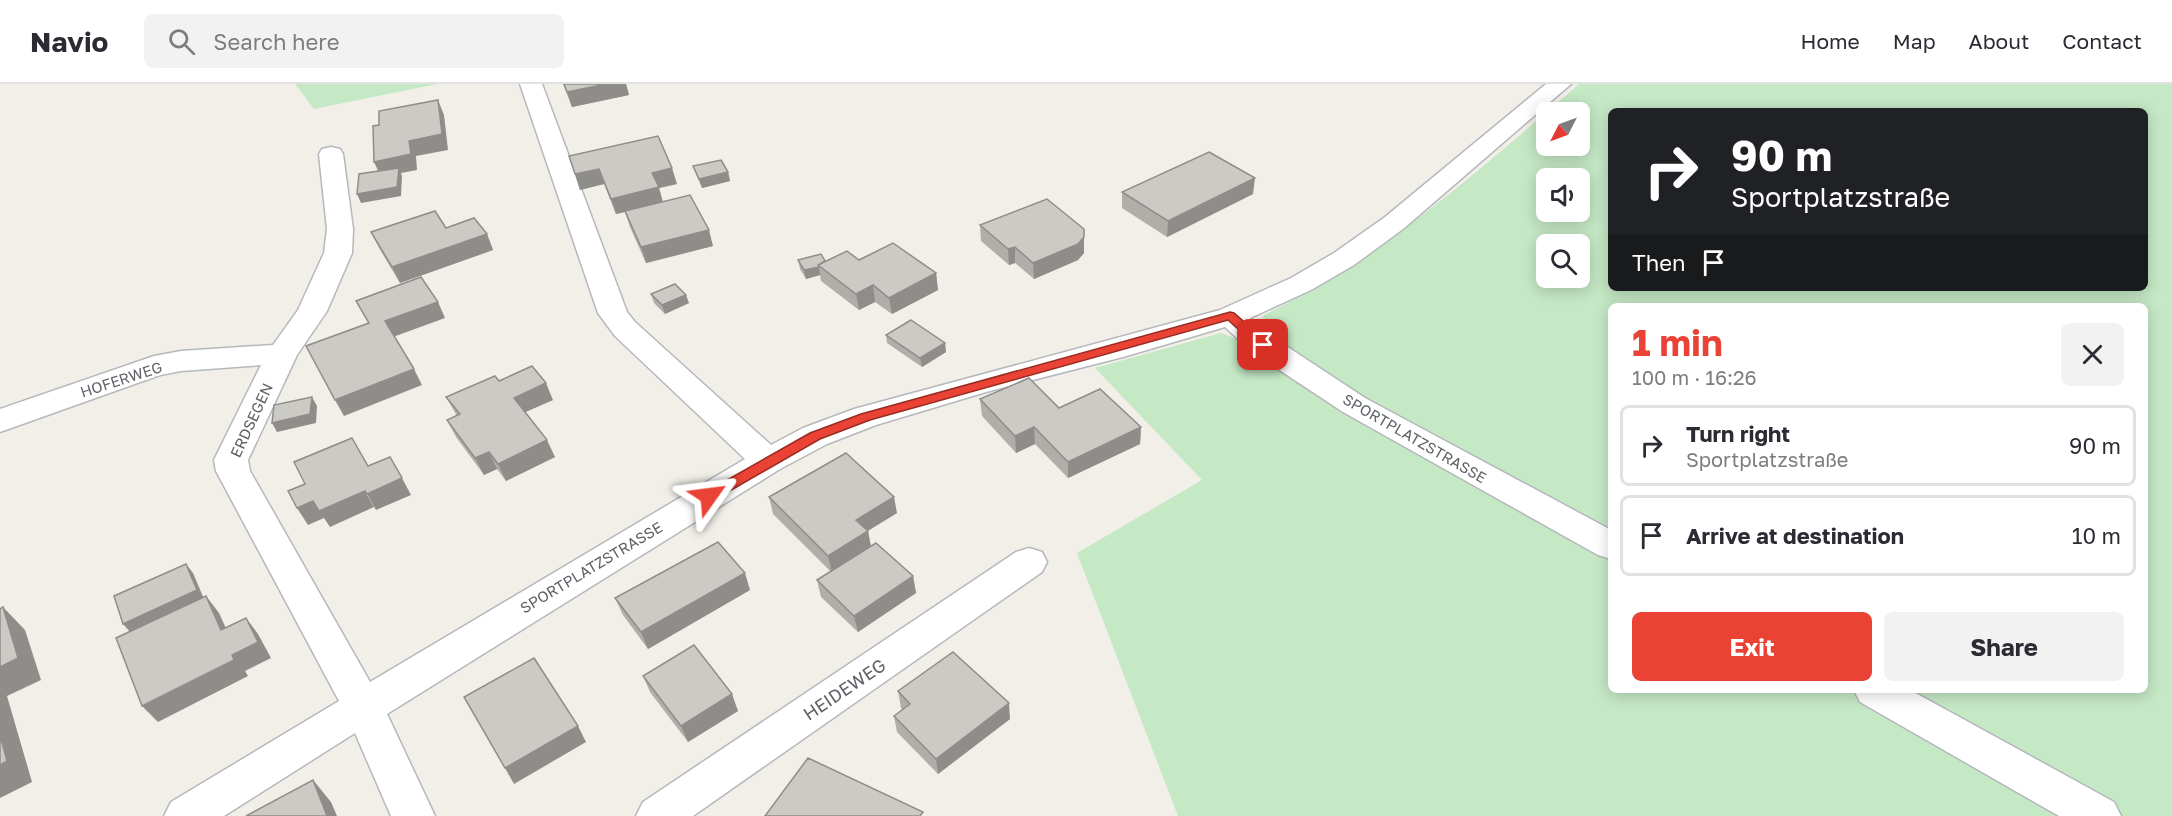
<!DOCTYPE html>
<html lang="en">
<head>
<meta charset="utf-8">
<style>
	:root { --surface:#fff; --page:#f2f2f3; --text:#2b2b33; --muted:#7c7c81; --line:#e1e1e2; --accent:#ea4335 }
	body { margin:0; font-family:"Golos Text",sans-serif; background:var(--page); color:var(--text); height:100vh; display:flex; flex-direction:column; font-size:22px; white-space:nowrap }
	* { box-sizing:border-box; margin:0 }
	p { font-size:20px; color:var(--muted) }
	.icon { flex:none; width:33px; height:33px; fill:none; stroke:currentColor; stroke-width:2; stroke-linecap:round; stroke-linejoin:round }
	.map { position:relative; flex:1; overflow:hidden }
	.side { position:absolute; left:1608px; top:219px; width:540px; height:390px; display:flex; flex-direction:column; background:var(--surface); border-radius:9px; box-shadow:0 3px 15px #0003 }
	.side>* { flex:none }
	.banner { position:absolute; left:1608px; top:24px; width:540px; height:183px; border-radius:9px; box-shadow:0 3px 15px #0003; background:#202124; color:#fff; overflow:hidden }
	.needle { width:39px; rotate:228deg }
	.tools { position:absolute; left:1536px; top:18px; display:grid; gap:12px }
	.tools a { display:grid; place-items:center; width:54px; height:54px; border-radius:9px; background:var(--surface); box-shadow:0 3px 15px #0003; font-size:30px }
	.pin { position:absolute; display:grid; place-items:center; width:51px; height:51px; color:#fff; margin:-26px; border-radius:12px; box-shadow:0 3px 9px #0006 }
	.me { position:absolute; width:66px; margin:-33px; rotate:59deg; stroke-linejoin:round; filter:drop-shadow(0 0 4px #0008) }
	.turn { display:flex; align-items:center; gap:21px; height:126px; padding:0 24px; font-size:27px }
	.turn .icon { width:78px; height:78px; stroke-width:2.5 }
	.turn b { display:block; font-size:42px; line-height:51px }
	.then { display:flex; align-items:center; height:57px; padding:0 24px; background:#0003; gap:12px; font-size:22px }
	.round { display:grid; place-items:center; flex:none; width:63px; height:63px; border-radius:9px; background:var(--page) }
	.overview { display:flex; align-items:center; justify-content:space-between; height:102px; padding:0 24px }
	h1 { font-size:36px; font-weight:700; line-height:45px; color:var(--accent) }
	.button { display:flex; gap:12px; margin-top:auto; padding:12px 24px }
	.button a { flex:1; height:69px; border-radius:9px; background:var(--accent); color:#fff; font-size:24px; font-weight:700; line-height:69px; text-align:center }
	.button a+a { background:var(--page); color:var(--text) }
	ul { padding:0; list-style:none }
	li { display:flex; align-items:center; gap:18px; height:81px; margin:0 12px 9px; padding:0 12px; border:3px solid var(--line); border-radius:9px }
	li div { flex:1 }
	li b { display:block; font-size:22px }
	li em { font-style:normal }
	header { display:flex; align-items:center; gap:36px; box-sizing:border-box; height:84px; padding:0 30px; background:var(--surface); border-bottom:2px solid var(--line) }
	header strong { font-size:28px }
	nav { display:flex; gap:33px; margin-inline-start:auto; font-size:21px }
	.search { width:420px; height:54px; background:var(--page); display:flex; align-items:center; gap:15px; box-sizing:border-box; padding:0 21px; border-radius:9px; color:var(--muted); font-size:22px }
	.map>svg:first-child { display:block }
	.green { fill:#c5e8c5; fill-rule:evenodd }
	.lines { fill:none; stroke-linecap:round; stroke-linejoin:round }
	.street-casing { stroke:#b5b8bc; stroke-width:3 }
	.street { fill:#fff; fill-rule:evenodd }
	.wall { fill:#afaea9 }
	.shaded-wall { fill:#8f8d8a }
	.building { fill:#cccac5; stroke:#8f8d8a; stroke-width:1.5 }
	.route { fill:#ea4335; stroke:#982c22; stroke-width:1.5 }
	.labels { text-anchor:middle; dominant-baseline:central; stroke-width:5; stroke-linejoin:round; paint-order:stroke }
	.street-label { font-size:15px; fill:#5f6368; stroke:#fff }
	.near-street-label { font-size:18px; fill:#5f6368; stroke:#fff }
</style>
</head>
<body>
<header>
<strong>Navio</strong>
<div class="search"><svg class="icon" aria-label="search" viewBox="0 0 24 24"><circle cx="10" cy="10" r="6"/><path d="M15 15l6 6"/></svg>Search here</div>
<nav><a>Home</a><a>Map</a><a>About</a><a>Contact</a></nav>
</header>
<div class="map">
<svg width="2172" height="732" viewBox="0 0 2172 732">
	<rect width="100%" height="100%" fill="#f1efe8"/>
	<!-- green -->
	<g class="green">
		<polygon points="295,0 437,0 314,25"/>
		<path d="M1579,0h593v732h-994l-101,-263 125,-73 -107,-112 126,-35 21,8 18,-10 4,-16c117,-57 217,-146 315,-231zM1611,27h534v177h-534zM1546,28h34v34h-34zM1546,94h34v34h-34zM1546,160h34v34h-34zM1611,222h534v384h-534z"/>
	</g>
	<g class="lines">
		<defs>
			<g id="street">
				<polygon points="520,0 542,0 627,228 635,238 771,361 803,344 854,325 1220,226 1291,194 1334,169 1385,133 1546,0 1571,0 1403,145 1354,181 1311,206 1250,234 1274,254 1365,314 1611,446 1611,475 1598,471 1343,328 1252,268 1225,243 1123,273 986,308 876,341 827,360 780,385 387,630 435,732 391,732 355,649 224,732 164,732 171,718 339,617 216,387 214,376 261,281 181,287 160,291 0,348 0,325 154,272 181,267 273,261 298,226 324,169 327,145 319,70 322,65 331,63 340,65 343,70 353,145 352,169 327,227 297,271 248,376 250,387 370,598 745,375 615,252 598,229"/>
				<polygon points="1029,464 1042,468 1047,478 1042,488 693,732 636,732 643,718 1016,468"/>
				<polygon points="1854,606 1910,606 2114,718 2121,732 2059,732 1860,618"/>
			</g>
		</defs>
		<!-- street casing -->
		<use href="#street" class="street-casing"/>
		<!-- street -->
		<use href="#street" class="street"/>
	</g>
	<!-- wall -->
	<g class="wall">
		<polygon points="563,0 626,0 629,11 572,23"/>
		<polygon points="569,72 677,100 659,104 663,118 713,162 646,179 630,143 625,128 616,130 604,100 580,106"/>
		<polygon points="693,82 728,88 730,97 702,104 696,90"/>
		<polygon points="1122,108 1253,110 1167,153 1122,124"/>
		<polygon points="980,141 1084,169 1078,176 1034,195 1015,179 1009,181 981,157"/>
		<polygon points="446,144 487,150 493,166 400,199 379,164 371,148"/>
		<polygon points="798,176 825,177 859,176 936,189 938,206 892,230 875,218 859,226 821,197 820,191 806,195 800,185"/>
		<polygon points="651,210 689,219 665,230 654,219"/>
		<polygon points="886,251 945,259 946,268 922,283 887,259"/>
		<polygon points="499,297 553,316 525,328 555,373 506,397 497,385 484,391 456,353 447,336 457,332 446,313"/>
		<polygon points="980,315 1059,324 1141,343 1140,360 1068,394 1035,360 1016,369 982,332"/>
		<polygon points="769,413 897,429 868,447 871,462 913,492 916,509 858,548 821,513 817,496 831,488 773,430"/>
		<polygon points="750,506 648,565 623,531 615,514"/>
		<polygon points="643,592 738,627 688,658 650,608"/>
		<polygon points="898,607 1010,635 938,690 897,648 894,632 903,626 901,624"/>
	</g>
	<!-- shaded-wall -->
	<g class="shaded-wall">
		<polygon points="606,0 626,0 629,11 572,23 567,8"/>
		<polygon points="438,16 444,31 448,66 416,72 417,86 401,89 402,92 401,112 361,119 357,110 381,93 374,78 409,57"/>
		<polygon points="672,84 677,100 659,104 663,119 616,130 611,115 652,89"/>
		<polygon points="599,85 604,100 580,106 575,90"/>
		<polygon points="728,88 730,97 702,104 699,95"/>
		<polygon points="1255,94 1253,110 1167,153 1168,137"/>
		<polygon points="1084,145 1084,169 1078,176 1034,195 1033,179"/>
		<polygon points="709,146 713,162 646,179 641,163"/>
		<polygon points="487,150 493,166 400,199 392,183"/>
		<polygon points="1015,163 1015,179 1009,181 1008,165"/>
		<polygon points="819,183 820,191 806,195 804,186"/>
		<polygon points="936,189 938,206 892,230 889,214"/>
		<polygon points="873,201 875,218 859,226 856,210"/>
		<polygon points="686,211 689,219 665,230 662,221"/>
		<polygon points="438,218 445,234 393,253 385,237"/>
		<polygon points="945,259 946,268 922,283 920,274"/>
		<polygon points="414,285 422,301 344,332 335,316"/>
		<polygon points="546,299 553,316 521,330 514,314"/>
		<polygon points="312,313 317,322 316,339 277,348 272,339"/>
		<polygon points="1034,343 1035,360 1016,369 1015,352"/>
		<polygon points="1141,343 1140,360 1068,394 1068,378"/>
		<polygon points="547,356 555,373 506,397 498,380"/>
		<polygon points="489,368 497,385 484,391 475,374"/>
		<polygon points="402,394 411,411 376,426 367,410"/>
		<polygon points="365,407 374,423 330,443 324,434 308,441 297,424 313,417"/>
		<polygon points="894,413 897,429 859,452 856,436"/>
		<polygon points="868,447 871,464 832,489 828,472"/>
		<polygon points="186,480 193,489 204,515 131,549 123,540"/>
		<polygon points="745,489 750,506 648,565 641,548"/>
		<polygon points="913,492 916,509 858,548 854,532"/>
		<polygon points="206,512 219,529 234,562 221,546"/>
		<polygon points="3,523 25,546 41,596 7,612 32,698 0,714 0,583"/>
		<polygon points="246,534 258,550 271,574 245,587 248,592 158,638 142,622"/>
		<polygon points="732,610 738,627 688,658 681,642"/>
		<polygon points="1009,619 1010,635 938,690 936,675"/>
		<polygon points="578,642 586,658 514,700 505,684"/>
		<polygon points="313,696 331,718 337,732 327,732"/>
	</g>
	<!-- building -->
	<g class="building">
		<polygon points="564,0 606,0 567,8"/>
		<polygon points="438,16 442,50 409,57 411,70 374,78 373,42 379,41 379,27"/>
		<polygon points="658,52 672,84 652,89 659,103 611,115 599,85 575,90 569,72"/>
		<polygon points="1209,68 1255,94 1168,137 1122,108"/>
		<polygon points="721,76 728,88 699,95 693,82"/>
		<polygon points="399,84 397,103 357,110 359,90"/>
		<polygon points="690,111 709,146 641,163 625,127"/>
		<polygon points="1047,115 1084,145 1084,153 1078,160 1033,179 1015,163 1008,165 980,141"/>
		<polygon points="435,127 446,144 474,134 487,150 392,183 371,148"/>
		<polygon points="893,159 936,189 889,214 873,201 856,210 818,181 847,167 859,176"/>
		<polygon points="821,170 825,177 818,181 819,183 804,186 798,176"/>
		<polygon points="421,193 438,218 385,237 414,285 335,316 306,262 369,239 356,217"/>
		<polygon points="675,200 686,211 662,221 651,210"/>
		<polygon points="911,236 945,259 920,274 886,251"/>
		<polygon points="532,282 546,299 514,314 547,356 498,380 489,368 475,374 447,336 460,330 446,313 495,292 499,297"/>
		<polygon points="1029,294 1059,324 1100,305 1141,343 1068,378 1034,343 1015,352 980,315"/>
		<polygon points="312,313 310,330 272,339 274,321"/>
		<polygon points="352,354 368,382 390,373 402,394 367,410 365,407 319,427 313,417 297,424 288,407 305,400 294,378"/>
		<polygon points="846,369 894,413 856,436 868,447 828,472 769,413"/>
		<polygon points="718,458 745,489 641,548 615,514"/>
		<polygon points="876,459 913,492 854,532 817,496"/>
		<polygon points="186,480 197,506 123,540 114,512"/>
		<polygon points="206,512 221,546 246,534 258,558 232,571 234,576 142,622 116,554"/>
		<polygon points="3,523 18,574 0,583 0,525"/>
		<polygon points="694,561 732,610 681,642 643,592"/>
		<polygon points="953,568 1009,619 936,675 894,632 910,620 898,607"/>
		<polygon points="534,574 578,642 505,684 464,613"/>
		<polygon points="0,651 7,677 0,681"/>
		<polygon points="808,674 923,728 920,732 765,732"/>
		<polygon points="313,696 327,732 246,732"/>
	</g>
	<!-- route -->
	<polygon class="route" points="1230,228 1234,229 1267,258 1269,261 1267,264 1259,264 1228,236 870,336 820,355 714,416 704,416 702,412 704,409 810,349 861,330"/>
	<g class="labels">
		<!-- street labels -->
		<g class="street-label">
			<text transform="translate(121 295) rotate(-18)">HOFERWEG</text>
			<text transform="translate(251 336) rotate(-65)">ERDSEGEN</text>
			<text transform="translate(1415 354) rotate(30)">SPORTPLATZSTRASSE</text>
			<text transform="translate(591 483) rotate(-31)">SPORTPLATZSTRASSE</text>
		</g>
		<!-- near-street labels -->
		<g class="near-street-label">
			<text transform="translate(844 605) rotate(-34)">HEIDEWEG</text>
		</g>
	</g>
</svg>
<div class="tools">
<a><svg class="needle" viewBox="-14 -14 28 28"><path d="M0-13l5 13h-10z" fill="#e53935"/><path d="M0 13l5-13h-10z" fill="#7c7c81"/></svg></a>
<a><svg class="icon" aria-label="sound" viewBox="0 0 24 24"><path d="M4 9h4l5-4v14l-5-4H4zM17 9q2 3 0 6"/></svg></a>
<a><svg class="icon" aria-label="search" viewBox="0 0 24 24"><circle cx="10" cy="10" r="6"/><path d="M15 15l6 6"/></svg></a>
</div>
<div class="pin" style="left:1263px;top:261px;background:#d93025"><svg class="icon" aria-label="arrive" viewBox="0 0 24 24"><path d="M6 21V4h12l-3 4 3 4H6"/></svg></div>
<svg class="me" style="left:709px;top:412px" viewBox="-20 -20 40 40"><path d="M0-17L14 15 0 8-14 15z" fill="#ea4335" stroke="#fff" stroke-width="4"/></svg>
<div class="banner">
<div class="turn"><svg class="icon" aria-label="right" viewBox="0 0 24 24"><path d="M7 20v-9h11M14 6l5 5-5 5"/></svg><div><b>90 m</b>Sportplatzstraße</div></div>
<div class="then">Then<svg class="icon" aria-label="arrive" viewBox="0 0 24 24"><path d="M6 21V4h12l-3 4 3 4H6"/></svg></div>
</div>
<section class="side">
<div class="overview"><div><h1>1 min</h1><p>100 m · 16:26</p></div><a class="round"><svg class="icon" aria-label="close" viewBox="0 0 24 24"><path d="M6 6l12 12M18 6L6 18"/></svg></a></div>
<ul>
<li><svg class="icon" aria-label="right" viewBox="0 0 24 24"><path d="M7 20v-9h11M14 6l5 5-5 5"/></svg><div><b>Turn right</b><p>Sportplatzstraße</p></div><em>90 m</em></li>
<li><svg class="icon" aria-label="arrive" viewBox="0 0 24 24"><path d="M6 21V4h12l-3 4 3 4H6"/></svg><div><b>Arrive at destination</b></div><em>10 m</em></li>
</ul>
<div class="button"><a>Exit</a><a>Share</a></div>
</section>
</div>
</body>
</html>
